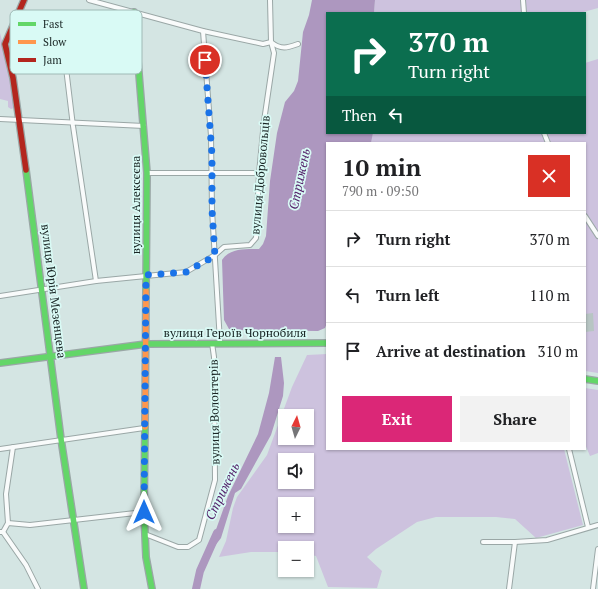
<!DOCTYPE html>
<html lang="en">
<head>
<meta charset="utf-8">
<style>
	:root { --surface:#fff; --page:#f2f2f2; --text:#202124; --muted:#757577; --line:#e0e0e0; --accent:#db2777 }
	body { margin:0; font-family:"PT Serif",serif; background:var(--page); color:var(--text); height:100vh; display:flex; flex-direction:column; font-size:15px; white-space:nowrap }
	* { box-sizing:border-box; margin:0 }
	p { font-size:13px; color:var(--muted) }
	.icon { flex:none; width:22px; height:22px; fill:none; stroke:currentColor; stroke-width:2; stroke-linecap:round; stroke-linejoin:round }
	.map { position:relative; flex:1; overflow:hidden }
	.drawer { position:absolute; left:326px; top:142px; width:260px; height:308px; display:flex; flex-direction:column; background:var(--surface); border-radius:0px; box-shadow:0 1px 3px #0004 }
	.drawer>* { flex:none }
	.top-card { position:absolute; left:326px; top:12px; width:260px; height:122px; border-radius:0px; box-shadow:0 1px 3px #0004; background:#0b6e4f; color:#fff; overflow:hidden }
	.needle { width:26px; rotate:5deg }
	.buttons { position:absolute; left:278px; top:409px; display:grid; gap:8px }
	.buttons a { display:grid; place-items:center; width:36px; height:36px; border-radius:0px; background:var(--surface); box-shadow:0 1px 3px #0004; font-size:20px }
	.pin { position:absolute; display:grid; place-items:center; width:34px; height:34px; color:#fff; margin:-17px; border:2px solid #fff; border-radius:50%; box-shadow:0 1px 4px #0007 }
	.me { position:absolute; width:44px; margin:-22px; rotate:0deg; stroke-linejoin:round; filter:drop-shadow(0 0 3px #0008) }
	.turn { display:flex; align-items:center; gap:14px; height:84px; padding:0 16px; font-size:18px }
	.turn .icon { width:52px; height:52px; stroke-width:2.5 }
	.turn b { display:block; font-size:28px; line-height:34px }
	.then { display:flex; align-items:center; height:38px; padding:0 16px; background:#0003; gap:8px; font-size:15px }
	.round { display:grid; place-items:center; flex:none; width:42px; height:42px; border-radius:0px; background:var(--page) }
	.summary { display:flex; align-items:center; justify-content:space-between; height:68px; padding:0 16px }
	h1 { font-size:24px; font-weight:700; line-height:30px }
	.primary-button { display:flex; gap:8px; margin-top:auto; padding:8px 16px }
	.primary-button a { flex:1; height:46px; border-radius:0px; background:var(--accent); color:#fff; font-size:16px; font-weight:700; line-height:46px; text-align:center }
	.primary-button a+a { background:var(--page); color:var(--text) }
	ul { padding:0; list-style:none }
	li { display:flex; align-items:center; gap:12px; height:56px; padding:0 16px; border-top:1px solid var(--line) }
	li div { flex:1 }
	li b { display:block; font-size:15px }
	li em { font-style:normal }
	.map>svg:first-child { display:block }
	.green { fill:#cdc2de; fill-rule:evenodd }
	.water { fill:#ad97bf }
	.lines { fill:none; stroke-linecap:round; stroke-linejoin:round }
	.river { stroke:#ad97bf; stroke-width:8 }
	.building { fill:#b7c5c3 }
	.street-casing { stroke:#9aa7a6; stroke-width:6 }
	.fast-casing { stroke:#9aa7a6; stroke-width:8 }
	.slow-casing { stroke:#9aa7a6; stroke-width:8 }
	.jam-casing { stroke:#9aa7a6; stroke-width:8 }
	.street { stroke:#f9fbfb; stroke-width:4 }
	.fast { stroke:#63d668; stroke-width:5.5 }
	.slow { stroke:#ff974d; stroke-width:5.5 }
	.jam { stroke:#b3261e; stroke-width:5.5 }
	.route { stroke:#1a73e8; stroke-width:7; stroke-dasharray:0 12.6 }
	.labels { text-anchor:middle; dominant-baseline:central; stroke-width:3.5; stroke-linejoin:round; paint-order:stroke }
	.street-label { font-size:12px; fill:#192524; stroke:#d9faf5 }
	.water-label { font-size:13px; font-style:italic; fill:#55236b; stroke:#d9faf5 }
	.key { fill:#d9faf5; stroke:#9fbab6; stroke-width:1 }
	.key-label { font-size:11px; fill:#192524 }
</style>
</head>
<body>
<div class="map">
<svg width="598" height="589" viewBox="0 0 598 589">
	<rect width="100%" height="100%" fill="#d4e5e3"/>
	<!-- green -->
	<g class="green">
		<polygon points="375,0 598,0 598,8 580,13 374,13"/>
		<polygon points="0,33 9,67 14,108 11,109 8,107 8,101 0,99"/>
		<polygon points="598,59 598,373 585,371 585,143 371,143 373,133 585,133 585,63"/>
		<path d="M327,354v95h237l19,76 -47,13 -21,-19 -19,-2h-60l-19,5 -41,27 -9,8 15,14 -5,17 -49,-1 -12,-31 -9,-2v-6h-22v4h-34l-32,5 7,-16 7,-33 4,-11 30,-42 25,-68 15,-32zM285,416h22v22h-22zM285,460h22v22h-22zM285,504h22v22h-22z"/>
		<polygon points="585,388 598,390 598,453 590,456 585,444"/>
	</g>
	<!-- water -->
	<g class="water">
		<path d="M312,0h63l-1,13h-47v120h46l-2,10h-44v180l-2,5 -7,3 -84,-1 -5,-1 -5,-9 -2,-60c8,-12 23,-11 37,-11l4,-5 3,-8 4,-55 7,-48 8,-31 9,-11 4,-10 5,-49 6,-17z"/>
		<polygon points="275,357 281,357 284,383 283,396 271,435 241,489 235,493 221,538 214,547 213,538 228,496 258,434 269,393"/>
	</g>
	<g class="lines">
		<!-- river -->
		<polyline class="river" points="196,589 200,571 217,533"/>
	</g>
	<!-- building -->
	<polygon class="building" points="593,313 594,331 585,332 585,314"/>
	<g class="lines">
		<defs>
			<g id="street">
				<path d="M89,0l114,31 60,13 8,-2c10,8 16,6 27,2"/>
				<polyline points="523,0 524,13"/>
				<polyline points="203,31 211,136 212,210 220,342"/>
				<polyline points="10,66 139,71"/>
				<polyline points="66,68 73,126 96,281"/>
				<polyline points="0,119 144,126"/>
				<polyline points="544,133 548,143"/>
				<polyline points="147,173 259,173"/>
				<polyline points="585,216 598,236"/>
				<polyline points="0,296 96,281 186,272 215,255 224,247 250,245 256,238 259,173 264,121 274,53 271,42 270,0"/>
				<polyline points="0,449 144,428"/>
				<polyline points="569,449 588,527"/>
				<polyline points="8,523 6,494 13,447"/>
				<polyline points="0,532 3,532 8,523 30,525 144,512"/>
				<polyline points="3,532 26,565 38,589"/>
				<polyline points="145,534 178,547 188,547 199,540 215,480 214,357 212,343"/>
				<polyline points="483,542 515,542 547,540 598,525"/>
				<polyline points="509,589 515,542"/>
				<polyline points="593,589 598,549"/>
			</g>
			<g id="fast">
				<polyline points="134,12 147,173 146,291"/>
				<polyline points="26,170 61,439 84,589"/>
				<polyline points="0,363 146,344 327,343"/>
				<polyline points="585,379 598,381"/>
				<polyline points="145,427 144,512 146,557 152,589"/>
			</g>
			<polyline id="slow" points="145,427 146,291"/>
			<polyline id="jam" points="24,0 5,44 13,78 26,170"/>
		</defs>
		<!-- street casing -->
		<use href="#street" class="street-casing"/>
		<!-- fast casing -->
		<use href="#fast" class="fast-casing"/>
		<!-- slow casing -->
		<use href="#slow" class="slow-casing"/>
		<!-- jam casing -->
		<use href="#jam" class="jam-casing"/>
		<!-- street -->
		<use href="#street" class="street"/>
		<!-- fast -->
		<use href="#fast" class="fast"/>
		<!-- slow -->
		<use href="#slow" class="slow"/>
		<!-- jam -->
		<use href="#jam" class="jam"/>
	</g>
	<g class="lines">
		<!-- route -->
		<polyline class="route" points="144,512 146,275 186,272 215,256 212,210 212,155 205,60"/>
	</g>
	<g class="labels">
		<!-- street labels -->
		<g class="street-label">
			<text transform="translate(260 175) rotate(-85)">вулиця Добровольців</text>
			<text transform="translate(135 205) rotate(-90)">вулиця Алексєєва</text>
			<text transform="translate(54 291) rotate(83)">вулиця Юрія Мезенцева</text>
			<text x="235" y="332">вулиця Героїв Чорнобиля</text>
			<text transform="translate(214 412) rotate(-91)">вулиця Волонтерів</text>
		</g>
		<!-- water labels -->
		<g class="water-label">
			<text transform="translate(299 179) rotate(-78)">Стрижень</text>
			<text transform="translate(222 491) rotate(-64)">Стрижень</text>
		</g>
	</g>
	<!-- legend -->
	<rect x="10" y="10" width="132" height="64" rx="6" class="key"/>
	<rect x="18" y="22" width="18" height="4" fill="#63d668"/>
	<rect x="18" y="40" width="18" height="4" fill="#ff974d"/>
	<rect x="18" y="58" width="18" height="4" fill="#b3261e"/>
	<g class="key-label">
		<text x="43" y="28">Fast</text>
		<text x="43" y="46">Slow</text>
		<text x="43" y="64">Jam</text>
	</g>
</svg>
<div class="buttons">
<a><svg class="needle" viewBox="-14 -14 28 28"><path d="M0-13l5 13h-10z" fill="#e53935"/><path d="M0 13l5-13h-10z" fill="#757577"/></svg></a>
<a><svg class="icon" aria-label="sound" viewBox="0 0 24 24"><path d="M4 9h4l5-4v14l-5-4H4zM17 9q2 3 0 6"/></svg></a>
<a>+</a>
<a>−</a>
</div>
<div class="pin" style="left:205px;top:60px;background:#d93025"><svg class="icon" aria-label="arrive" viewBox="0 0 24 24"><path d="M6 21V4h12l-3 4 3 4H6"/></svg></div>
<svg class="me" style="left:144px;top:512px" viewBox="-20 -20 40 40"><path d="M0-17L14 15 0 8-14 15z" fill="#1a73e8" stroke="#fff" stroke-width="4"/></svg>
<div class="top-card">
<div class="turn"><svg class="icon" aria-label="right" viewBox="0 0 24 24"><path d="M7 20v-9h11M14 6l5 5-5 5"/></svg><div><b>370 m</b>Turn right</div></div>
<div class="then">Then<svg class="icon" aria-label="left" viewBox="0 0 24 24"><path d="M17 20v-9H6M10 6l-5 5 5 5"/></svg></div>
</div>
<section class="drawer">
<div class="summary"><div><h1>10 min</h1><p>790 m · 09:50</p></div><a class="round" style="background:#d93025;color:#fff"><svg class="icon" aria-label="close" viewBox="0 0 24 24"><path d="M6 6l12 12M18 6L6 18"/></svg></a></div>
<ul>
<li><svg class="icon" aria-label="right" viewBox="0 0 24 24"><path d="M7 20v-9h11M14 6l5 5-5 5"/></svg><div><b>Turn right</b></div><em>370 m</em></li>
<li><svg class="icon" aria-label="left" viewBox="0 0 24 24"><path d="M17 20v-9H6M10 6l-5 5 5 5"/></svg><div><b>Turn left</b></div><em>110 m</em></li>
<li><svg class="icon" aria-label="arrive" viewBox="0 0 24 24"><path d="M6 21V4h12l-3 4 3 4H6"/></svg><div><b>Arrive at destination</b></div><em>310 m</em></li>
</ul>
<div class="primary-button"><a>Exit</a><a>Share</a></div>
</section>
</div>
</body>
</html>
